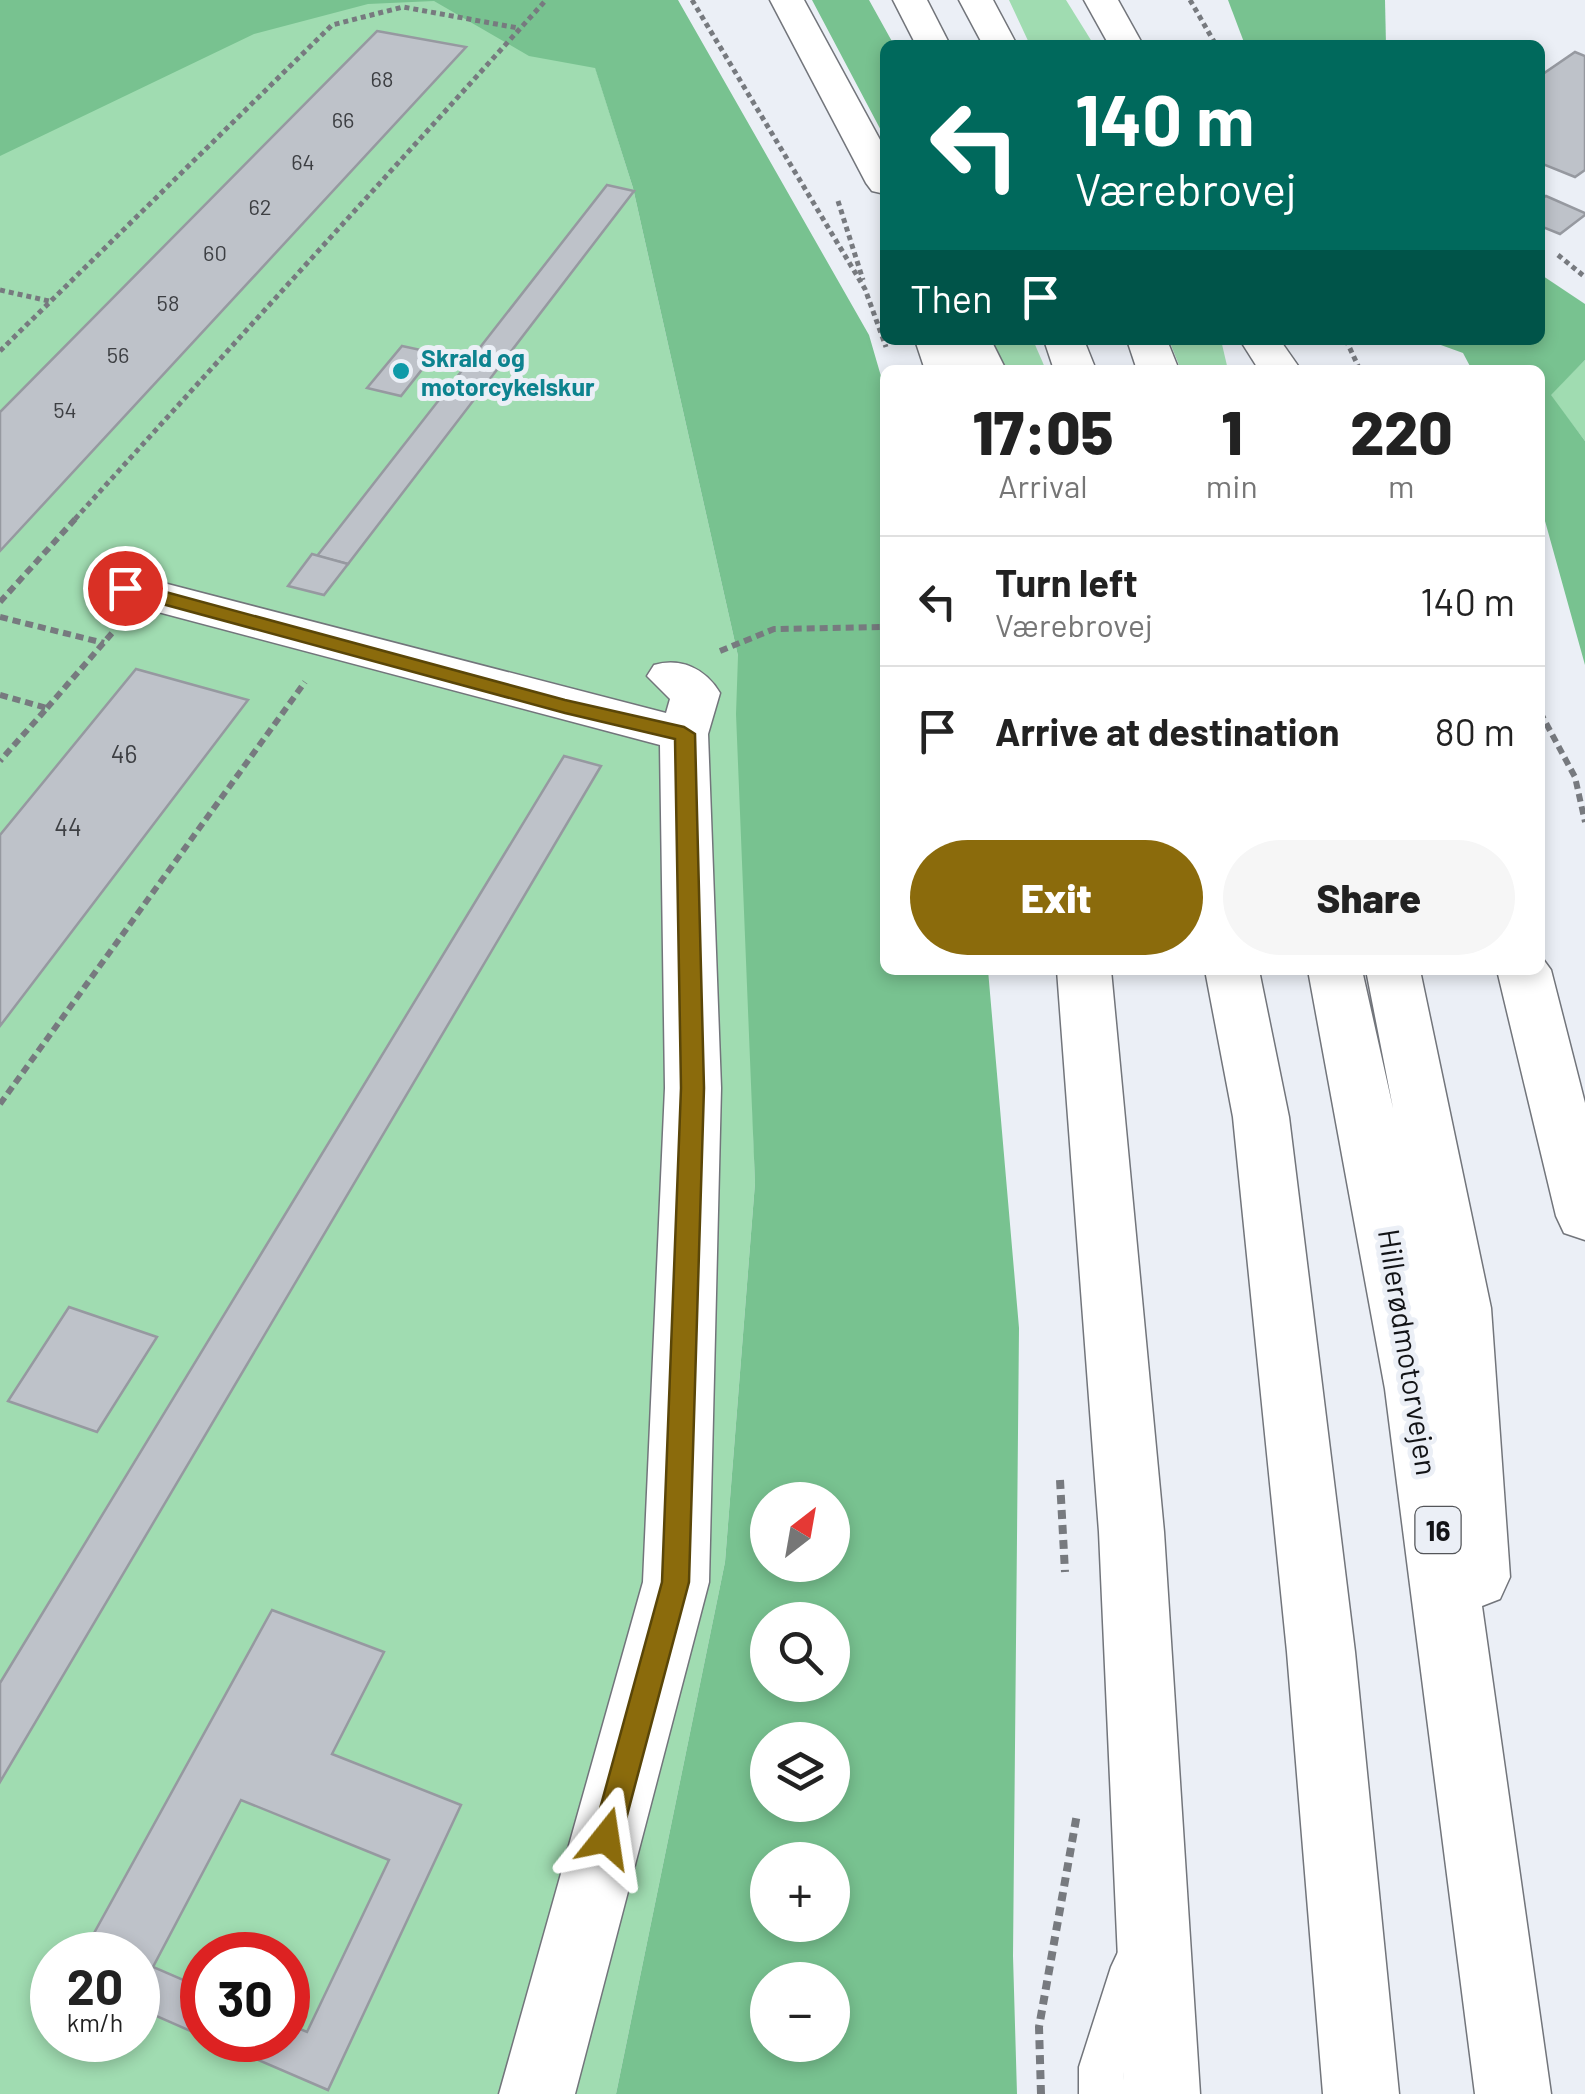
<!DOCTYPE html>
<html lang="en">
<head>
<meta charset="utf-8">
<style>
	:root { --surface:#fff; --page:#f6f6f6; --text:#222; --muted:#767676; --line:#e0e0e0; --accent:#8b6b0c }
	body { margin:0; font-family:Barlow,sans-serif; background:var(--page); color:var(--text); height:100vh; display:flex; flex-direction:column; font-size:38px; white-space:nowrap }
	* { box-sizing:border-box; margin:0 }
	p { font-size:32px; color:var(--muted) }
	.icon { flex:none; width:55px; height:55px; fill:none; stroke:currentColor; stroke-width:2; stroke-linecap:round; stroke-linejoin:round }
	.map { position:relative; flex:1; overflow:hidden }
	.drawer { position:absolute; left:880px; top:365px; width:665px; height:610px; display:flex; flex-direction:column; background:var(--surface); border-radius:15px; box-shadow:0 5px 15px #0003 }
	.drawer>* { flex:none }
	.guide { position:absolute; left:880px; top:40px; width:665px; height:305px; border-radius:15px; box-shadow:0 5px 15px #0003; background:#00695c; color:#fff; overflow:hidden }
	.needle { width:65px; rotate:31deg }
	.fabs { position:absolute; left:750px; top:1482px; display:grid; gap:20px }
	.fabs a { display:grid; place-items:center; width:100px; height:100px; border-radius:50%; background:var(--surface); box-shadow:0 5px 15px #0003; font-size:50px }
	.speed { position:absolute; left:30px; top:1932px; display:flex; gap:20px; font-size:50px; font-weight:700; text-align:center }
	.speed>* { display:grid; place-content:center; width:130px; height:130px; border-radius:50%; background:var(--surface); box-shadow:0 5px 15px #0003; line-height:1 }
	.speed small { font-size:25px; font-weight:400 }
	.speed .limit { border:15px solid #d22; background:#fff; color:#111 }
	.pin { position:absolute; display:grid; place-items:center; width:85px; height:85px; color:#fff; margin:-42px; border:5px solid #fff; border-radius:50%; box-shadow:0 2px 10px #0007 }
	.me { position:absolute; width:110px; margin:-55px; rotate:15deg; stroke-linejoin:round; filter:drop-shadow(0 0 8px #0008) }
	.turn { display:flex; align-items:center; gap:35px; height:210px; padding:0 30px; font-size:45px }
	.turn .icon { width:130px; height:130px; stroke-width:2.5 }
	.turn b { display:block; font-size:70px; line-height:85px }
	.then { display:flex; align-items:center; height:95px; padding:0 30px; background:#0003; gap:20px; font-size:38px }
	.eta { display:flex; justify-content:space-evenly; align-items:center; height:170px; text-align:center }
	.eta b { font-size:60px; font-weight:800; line-height:70px }
	.cta { display:flex; gap:20px; margin-top:auto; padding:20px 30px }
	.cta a { flex:1; height:115px; border-radius:60px; background:var(--accent); color:#fff; font-size:40px; font-weight:800; line-height:115px; text-align:center }
	.cta a+a { background:var(--page); color:var(--text) }
	ul { padding:0; list-style:none }
	li { display:flex; align-items:center; gap:30px; height:130px; padding:0 30px; border-top:2px solid var(--line) }
	li div { flex:1 }
	li b { display:block; font-size:38px }
	li em { font-style:normal }
	.map>svg:first-child { display:block }
	.green { fill:#a0dcb1; fill-rule:evenodd }
	.forest { fill:#78c290; fill-rule:evenodd }
	.building { fill:#bec2c9; stroke:#9699a0; stroke-width:2.5 }
	.lines { fill:none; stroke-linecap:round; stroke-linejoin:round }
	.lane-casing { stroke:#72757b; stroke-width:3 }
	.street-casing { stroke:#72757b; stroke-width:3 }
	.secondary-casing { stroke:#72757b; stroke-width:3 }
	.highway-casing { stroke:#72757b; stroke-width:3 }
	.path-far2 { stroke:#777a7f; stroke-width:5; stroke-dasharray:5 4; stroke-linecap:butt }
	.path-far1 { stroke:#777a7f; stroke-width:6; stroke-dasharray:8 5; stroke-linecap:butt }
	.path { stroke:#777a7f; stroke-width:8; stroke-dasharray:9 6; stroke-linecap:butt }
	.lane { fill:#fff; fill-rule:evenodd }
	.street { fill:#fff; fill-rule:evenodd }
	.secondary { fill:#fff; fill-rule:evenodd }
	.highway { fill:#fff; fill-rule:evenodd }
	.route { fill:#8b6b0c; stroke:#5a4608; stroke-width:2.5 }
	.culture-dot { fill:#0f9aa8; stroke:#ebeff6; stroke-width:4 }
	.labels { text-anchor:middle; dominant-baseline:central; stroke-width:10; stroke-linejoin:round; paint-order:stroke }
	.far-number-label { font-size:22px; fill:#3d3f43 }
	.far-culture-label { font-size:25px; font-weight:bold; fill:#0d838f; stroke:#ebeff6; text-anchor:start }
	.number-label { font-size:25px; fill:#3d3f43 }
	.shield { fill:#ebeff6; stroke:#535559; stroke-width:2.5 }
	.shield-label { font-size:28px; font-weight:bold; fill:#121316 }
	.street-label { font-size:30px; fill:#121316; stroke:#ebeff6 }
</style>
</head>
<body>
<div class="map">
<svg width="1585" height="2094" viewBox="0 0 1585 2094">
	<rect width="100%" height="100%" fill="#ebeff6"/>
	<!-- green -->
	<g class="green">
		<path d="M0,0h565l30,67 38,121 105,468 17,527 -30,379 -109,532h-616zM52,1955h86v85h-86zM202,1955h86v85h-86z"/>
		<polygon points="1009,0 1066,0 1094,45 1030,45"/>
		<polygon points="985,340 1033,340 1046,370 999,370"/>
		<polygon points="1169,340 1221,340 1228,370 1181,370"/>
		<polygon points="1585,360 1585,441 1550,395"/>
	</g>
	<!-- forest -->
	<g class="forest">
		<path d="M0,0h678l191,335 16,55v580h103l31,358 -6,628 4,138h-401l109,-532 30,-379 -19,-469 2,-58 -105,-468 -38,-120 -66,-12 -95,-55 -66,3 -114,30 -254,122zM768,1500h64v65h-64zM768,1620h64v65h-64zM768,1740h64v65h-64zM768,1860h64v65h-64zM768,1980h64v65h-64z"/>
		<polygon points="812,0 869,0 894,45 885,45 885,138"/>
		<polygon points="1228,0 1385,0 1386,45 1245,45"/>
		<polygon points="1540,274 1585,304 1585,360 1551,395 1585,441 1585,665 1540,503 1540,370 1472,370 1463,353 1427,340 1540,340"/>
	</g>
	<!-- building -->
	<g class="building">
		<polygon points="377,31 466,47 0,551 0,412"/>
		<polygon points="1575,52 1585,56 1585,170 1575,177 1540,163 1540,76"/>
		<polygon points="607,185 634,191 348,564 317,556"/>
		<polygon points="1546,196 1585,213 1585,215 1560,234 1540,226 1540,200"/>
		<polygon points="402,346 435,353 401,396 367,388"/>
		<polygon points="312,554 348,564 324,595 288,586"/>
		<polygon points="136,669 248,700 0,1026 0,835"/>
		<polygon points="564,756 601,766 0,1782 0,1683"/>
		<polygon points="69,1307 157,1337 97,1432 8,1401"/>
		<polygon points="272,1610 384,1652 332,1754 461,1805 328,2090 212,2040 288,2040 288,2024 307,2032 389,1860 241,1800 153,1967 202,1988 202,2036 138,2008 138,1955 82,1955"/>
	</g>
	<g class="lines">
		<defs>
			<polygon id="lane" points="1133,1945 1148,1952 1155,1967 1123,2067 1125,2094 1079,2094 1079,2067 1111,1967 1118,1952"/>
			<path id="street" d="M125,573l541,140 4,-14 -23,-23 7,-11c27,-8 52,4 66,28l-12,41 13,354 -12,494 -134,512h-76l144,-512 22,-494 -5,-343 -551,-146 -7,-11 7,-11z"/>
			<g id="secondary">
				<polygon points="915,340 955,340 967,370 925,370"/>
				<polygon points="1057,970 1111,970 1164,1532 1200,2094 1124,2094 1099,1532"/>
			</g>
			<g id="highway">
				<polygon points="770,0 804,0 885,149 885,194 872,191 866,183"/>
				<polygon points="893,0 927,0 950,45 916,45"/>
				<polygon points="959,0 993,0 1017,45 983,45"/>
				<polygon points="1084,0 1118,0 1143,45 1109,45"/>
				<polygon points="951,340 991,340 1006,370 964,370"/>
				<polygon points="1044,340 1084,340 1096,370 1054,370"/>
				<polygon points="1127,340 1167,340 1179,370 1137,370"/>
				<polygon points="1240,340 1280,340 1301,370 1259,370"/>
				<polygon points="1540,955 1551,970 1585,1103 1585,1240 1564,1233 1556,1216 1497,970 1540,970"/>
				<polygon points="1205,970 1259,970 1289,1117 1355,1652 1399,2094 1323,2094 1287,1652 1233,1117"/>
				<polygon points="1308,970 1362,970 1393,1108 1366,970 1420,970 1491,1308 1510,1577 1500,1599 1482,1606 1551,2094 1475,2094 1385,1389"/>
			</g>
		</defs>
		<!-- lane casing -->
		<use href="#lane" class="lane-casing"/>
		<!-- street casing -->
		<use href="#street" class="street-casing"/>
		<!-- secondary casing -->
		<use href="#secondary" class="secondary-casing"/>
		<!-- highway casing -->
		<use href="#highway" class="highway-casing"/>
		<!-- path-far2 -->
		<g class="path-far2">
			<polyline points="692,0 865,289 886,347"/>
			<polyline points="1190,0 1216,45"/>
			<polyline points="838,201 863,280"/>
			<polyline points="1558,255 1585,277"/>
			<polyline points="0,290 49,301"/>
			<polyline points="1346,340 1360,370"/>
			<polyline points="0,351 332,25 403,7 518,28"/>
			<polyline points="75,519 546,0"/>
		</g>
		<!-- path-far1 -->
		<g class="path-far1">
			<polyline points="0,602 77,517"/>
			<polyline points="0,617 104,643"/>
			<polyline points="720,651 774,629 885,627"/>
			<polyline points="0,695 47,708 0,761"/>
			<polyline points="47,708 113,632"/>
			<polyline points="1540,712 1575,777 1585,822"/>
			<polyline points="0,1104 305,682"/>
		</g>
		<!-- path -->
		<g class="path">
			<polyline points="1060,1480 1065,1572"/>
			<polyline points="1041,2094 1039,2027 1077,1814"/>
		</g>
		<!-- lane -->
		<use href="#lane" class="lane"/>
		<!-- street -->
		<use href="#street" class="street"/>
		<!-- secondary -->
		<use href="#secondary" class="secondary"/>
		<!-- highway -->
		<use href="#highway" class="highway"/>
	</g>
	<!-- route -->
	<polygon class="route" points="125,581 565,700 684,727 695,734 704,1088 689,1582 621,1838 617,1848 606,1853 596,1848 592,1838 662,1582 681,1088 675,739 565,713 118,592 118,583"/>
	<!-- markers -->
	<circle class="culture-dot" cx="401" cy="371" r="10"/>
	<g class="labels">
		<!-- far-number labels -->
		<g class="far-number-label">
			<text x="382" y="78">68</text>
			<text x="343" y="119">66</text>
			<text x="303" y="161">64</text>
			<text x="260" y="206">62</text>
			<text x="215" y="252">60</text>
			<text x="168" y="302">58</text>
			<text x="118" y="354">56</text>
			<text x="65" y="409">54</text>
		</g>
		<!-- far-culture labels -->
		<g class="far-culture-label">
			<text x="421" y="357">Skrald og<tspan x="421" dy="29">motorcykelskur</tspan></text>
		</g>
		<!-- number labels -->
		<g class="number-label">
			<text x="124" y="753">46</text>
			<text x="68" y="826">44</text>
		</g>
		<!-- shield labels -->
		<rect class="shield" x="1415.5" y="1507" width="45" height="46" rx="8"/>
		<g class="shield-label">
			<text x="1438" y="1530">16</text>
		</g>
		<!-- street labels -->
		<g class="street-label">
			<text transform="translate(1409 1352) rotate(81)">Hillerødmotorvejen</text>
		</g>
	</g>
</svg>
<div class="fabs">
<a><svg class="needle" viewBox="-14 -14 28 28"><path d="M0-13l5 13h-10z" fill="#e53935"/><path d="M0 13l5-13h-10z" fill="#767676"/></svg></a>
<a><svg class="icon" aria-label="search" viewBox="0 0 24 24"><circle cx="10" cy="10" r="6"/><path d="M15 15l6 6"/></svg></a>
<a><svg class="icon" aria-label="layers" viewBox="0 0 24 24"><path d="M12 4l9 5-9 5-9-5zM3 14l9 5 9-5"/></svg></a>
<a>+</a>
<a>−</a>
</div>
<div class="speed"><div>20<small>km/h</small></div><div class="limit">30</div></div>
<div class="pin" style="left:125px;top:588px;background:#d93025"><svg class="icon" aria-label="arrive" viewBox="0 0 24 24"><path d="M6 21V4h12l-3 4 3 4H6"/></svg></div>
<svg class="me" style="left:606px;top:1838px" viewBox="-20 -20 40 40"><path d="M0-17L14 15 0 8-14 15z" fill="#8b6b0c" stroke="#fff" stroke-width="4"/></svg>
<div class="guide">
<div class="turn"><svg class="icon" aria-label="left" viewBox="0 0 24 24"><path d="M17 20v-9H6M10 6l-5 5 5 5"/></svg><div><b>140 m</b>Værebrovej</div></div>
<div class="then">Then<svg class="icon" aria-label="arrive" viewBox="0 0 24 24"><path d="M6 21V4h12l-3 4 3 4H6"/></svg></div>
</div>
<section class="drawer">
<div class="eta">
<div><b>17:05</b><p>Arrival</p></div>
<div><b>1</b><p>min</p></div>
<div><b>220</b><p>m</p></div>
</div>
<ul>
<li><svg class="icon" aria-label="left" viewBox="0 0 24 24"><path d="M17 20v-9H6M10 6l-5 5 5 5"/></svg><div><b>Turn left</b><p>Værebrovej</p></div><em>140 m</em></li>
<li><svg class="icon" aria-label="arrive" viewBox="0 0 24 24"><path d="M6 21V4h12l-3 4 3 4H6"/></svg><div><b>Arrive at destination</b></div><em>80 m</em></li>
</ul>
<div class="cta"><a>Exit</a><a>Share</a></div>
</section>
</div>
</body>
</html>
